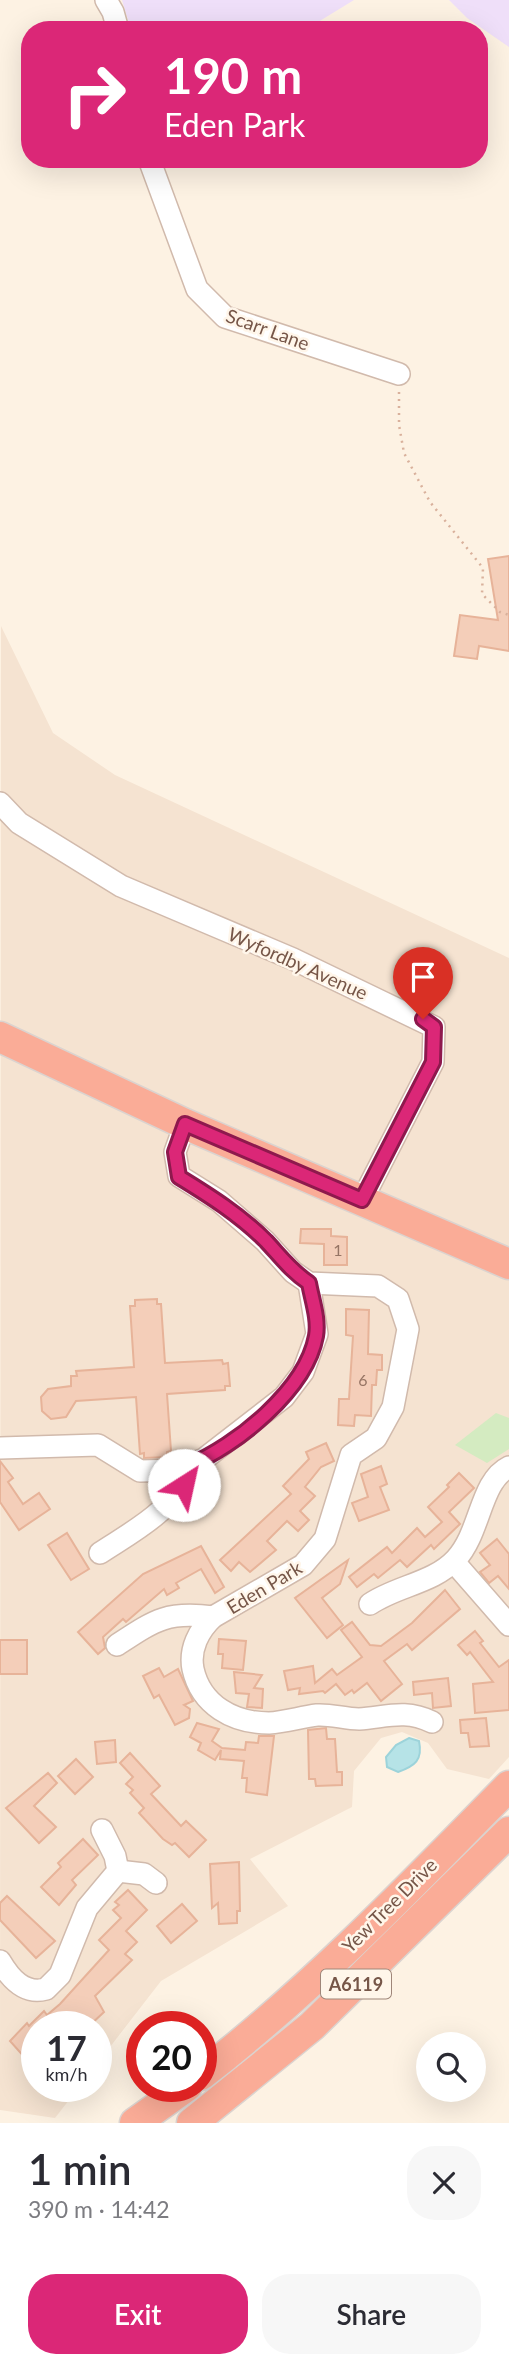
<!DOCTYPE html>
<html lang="en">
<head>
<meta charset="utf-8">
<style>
	:root { --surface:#fff; --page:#f7f7f7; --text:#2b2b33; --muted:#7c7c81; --accent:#db2777 }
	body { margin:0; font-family:Lato,sans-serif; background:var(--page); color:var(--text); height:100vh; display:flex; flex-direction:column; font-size:26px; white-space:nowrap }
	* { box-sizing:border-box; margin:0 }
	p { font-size:23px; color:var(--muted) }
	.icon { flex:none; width:38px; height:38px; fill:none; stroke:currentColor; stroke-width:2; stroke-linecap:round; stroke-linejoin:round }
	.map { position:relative; height:2123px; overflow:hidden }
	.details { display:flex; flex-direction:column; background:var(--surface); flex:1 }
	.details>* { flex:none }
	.hud { position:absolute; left:21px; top:21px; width:467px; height:147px; border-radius:28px; box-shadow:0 7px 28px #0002; background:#db2777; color:#fff; overflow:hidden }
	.tools { position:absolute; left:416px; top:2032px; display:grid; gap:14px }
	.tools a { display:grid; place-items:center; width:70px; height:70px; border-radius:50%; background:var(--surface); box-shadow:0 7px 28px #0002; font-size:35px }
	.speed { position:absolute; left:21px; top:2011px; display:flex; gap:14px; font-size:35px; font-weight:700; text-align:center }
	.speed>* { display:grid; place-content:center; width:91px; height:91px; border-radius:50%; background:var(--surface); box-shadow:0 7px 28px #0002; line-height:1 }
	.speed small { font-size:18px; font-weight:400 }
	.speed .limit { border:10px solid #d22; background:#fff; color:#111 }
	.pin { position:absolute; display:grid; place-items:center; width:60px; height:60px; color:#fff; margin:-72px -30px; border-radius:50% 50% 50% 0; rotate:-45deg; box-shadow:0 0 7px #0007 }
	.pin .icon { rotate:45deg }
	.me { position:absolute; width:77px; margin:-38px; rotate:35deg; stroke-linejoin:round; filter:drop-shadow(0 0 5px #0008) }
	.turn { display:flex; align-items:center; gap:24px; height:147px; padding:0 28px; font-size:32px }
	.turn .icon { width:91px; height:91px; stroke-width:2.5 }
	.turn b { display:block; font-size:49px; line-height:60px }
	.round { display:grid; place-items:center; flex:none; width:74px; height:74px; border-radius:28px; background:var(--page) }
	.head { display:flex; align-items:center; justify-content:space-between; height:119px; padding:0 28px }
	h1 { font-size:42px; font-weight:600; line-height:52px }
	.cta { display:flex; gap:14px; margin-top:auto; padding:14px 28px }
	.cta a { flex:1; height:80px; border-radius:28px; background:var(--accent); color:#fff; font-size:28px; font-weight:600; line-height:80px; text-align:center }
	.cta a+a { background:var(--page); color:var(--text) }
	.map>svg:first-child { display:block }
	.residential { fill:#f5e3d1 }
	.education { fill:#efdff9 }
	.green { fill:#d4ebc1 }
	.water { fill:#b6e3e7; stroke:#9cd3da; stroke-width:2 }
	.building { fill:#f4ceb9; stroke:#e7b399; stroke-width:2 }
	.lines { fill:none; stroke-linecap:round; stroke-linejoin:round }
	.minor-casing { stroke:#d1baac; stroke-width:24 }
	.highway-casing { stroke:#dbd3cf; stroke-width:33 }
	.path { stroke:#d9b19c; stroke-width:2.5; stroke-dasharray:2 5; stroke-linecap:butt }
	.minor { stroke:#fff; stroke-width:21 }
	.highway { stroke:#faac97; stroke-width:30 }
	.route-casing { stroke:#8e194d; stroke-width:18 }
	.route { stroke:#db2777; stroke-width:12 }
	.labels { text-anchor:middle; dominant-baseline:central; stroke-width:5; stroke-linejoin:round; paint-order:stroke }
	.number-label { font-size:16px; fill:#967464 }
	.shield { fill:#fff6ea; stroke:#9f8679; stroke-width:2 }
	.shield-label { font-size:18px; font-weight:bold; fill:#765648 }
	.street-label { font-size:19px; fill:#765648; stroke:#fff6ea }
</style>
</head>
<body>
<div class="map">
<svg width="509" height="2123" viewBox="0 0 509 2123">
	<rect width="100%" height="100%" fill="#fdf2e3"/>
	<!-- residential -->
	<polygon class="residential" points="1,626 53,733 115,775 509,958 509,1757 489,1779 447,1769 428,1743 402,1732 381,1738 354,1771 352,1807 250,1859 288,1906 161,1981 96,2065 96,2026 37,2026 37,2086 80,2086 55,2118 0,2110"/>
	<!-- education -->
	<g class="education">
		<polygon points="122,0 354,0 305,30 131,30"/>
		<polygon points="449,0 509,0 509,47 467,18"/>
	</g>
	<!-- green -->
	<polygon class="green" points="496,1413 509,1418 509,1449 487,1463 455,1445"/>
	<!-- water -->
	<path class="water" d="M409,1738l10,3c4,19 -4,25 -21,31l-11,-5 -1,-10 10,-12z"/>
	<!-- building -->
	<g class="building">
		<polygon points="509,556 509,651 479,646 477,659 454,656 460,615 498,620 488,559"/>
		<polygon points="301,1229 331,1229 331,1236 347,1237 347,1265 324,1265 324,1244 300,1243"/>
		<polygon points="157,1299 157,1304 161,1304 165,1363 222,1360 223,1364 228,1363 230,1386 225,1386 225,1390 167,1394 171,1451 167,1452 167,1457 144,1458 144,1453 140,1454 136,1397 76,1401 66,1417 51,1419 42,1411 41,1397 48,1389 71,1386 71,1376 77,1376 76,1371 134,1367 130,1306 135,1306 135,1300"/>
		<polygon points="346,1309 369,1310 368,1354 382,1355 382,1370 377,1370 376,1385 372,1385 371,1416 355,1415 354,1426 338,1425 339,1399 349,1399 353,1336 346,1335"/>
		<polygon points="326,1443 334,1461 321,1467 305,1487 315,1496 300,1511 309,1520 298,1531 287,1521 267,1541 276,1550 250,1572 239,1562 231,1571 220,1560 291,1494 283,1486 309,1459 306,1452"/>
		<polygon points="0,1461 13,1478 8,1482 23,1504 39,1493 50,1509 19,1530 0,1502"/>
		<polygon points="381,1466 387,1484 380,1487 389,1510 359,1521 352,1503 368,1497 361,1474"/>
		<polygon points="459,1473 474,1488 449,1512 460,1524 434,1549 431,1545 407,1567 400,1560 378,1578 374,1574 357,1587 349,1577 387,1547 392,1553 417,1528 425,1537 442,1522 428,1507 449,1487 447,1485"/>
		<polygon points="67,1533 89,1569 71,1580 48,1545"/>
		<polygon points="497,1539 509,1554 509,1589 498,1576 489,1583 480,1572 490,1565 480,1553"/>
		<polygon points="201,1546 224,1587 215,1593 201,1569 176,1583 179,1588 167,1595 164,1589 126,1622 123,1619 103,1637 105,1648 98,1654 78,1632 143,1574"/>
		<polygon points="348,1560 340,1584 322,1598 343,1625 327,1638 295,1598"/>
		<polygon points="445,1590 460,1609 412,1650 407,1644 384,1661 402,1684 381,1701 367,1683 354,1693 352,1690 345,1695 336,1684 325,1693 323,1691 299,1694 300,1688 288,1690 284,1671 313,1666 315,1683 332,1669 337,1675 362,1657 341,1630 352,1622 370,1645 381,1646 412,1623"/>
		<polygon points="475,1631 483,1641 480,1643 499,1667 509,1660 509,1710 475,1713 473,1684 493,1682 470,1652 467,1655 458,1645"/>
		<polygon points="219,1639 246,1641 243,1670 222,1668 223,1654 218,1654"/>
		<rect x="0" y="1640" width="27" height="34"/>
		<polygon points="159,1668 164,1677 178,1669 193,1701 184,1705 190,1709 189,1718 175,1725 159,1695 154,1698 143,1676"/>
		<polygon points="234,1672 262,1675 254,1688 263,1689 262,1708 247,1707 249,1694 236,1693"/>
		<polygon points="448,1678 451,1706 433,1708 432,1693 414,1695 413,1682"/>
		<polygon points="486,1718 489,1746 470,1747 468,1733 461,1733 460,1720"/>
		<polygon points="197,1723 219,1729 212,1741 222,1748 245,1750 246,1742 258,1743 259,1736 274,1736 267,1795 246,1792 247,1778 242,1778 244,1761 220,1759 221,1750 215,1760 198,1750 201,1743 190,1737"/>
		<polygon points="326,1728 327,1739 335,1739 337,1772 342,1772 342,1785 316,1786 315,1779 309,1779 308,1730"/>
		<polygon points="115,1740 116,1762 97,1764 95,1742"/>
		<polygon points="130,1753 160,1786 151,1794 181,1826 186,1821 206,1840 189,1857 175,1843 172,1845 163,1839 139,1813 144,1808 130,1793 133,1790 126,1784 133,1777 120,1763"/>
		<polygon points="76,1759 93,1777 75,1794 58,1776"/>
		<polygon points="48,1773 57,1783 34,1806 56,1827 39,1843 6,1808"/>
		<polygon points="83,1839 98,1855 72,1880 76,1885 59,1905 41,1887 61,1867 58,1863"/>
		<polygon points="239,1862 240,1911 237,1911 237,1923 219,1924 218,1903 212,1908 210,1864"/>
		<polygon points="128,1890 147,1910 126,1931 137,1942 125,1954 132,1960 95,1996 104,2012 89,2026 83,2020 76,2026 37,2026 37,2050 27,2060 10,2041 27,2023 29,2026 44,2011 47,2015 60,2004 109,1950 99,1940 121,1918 113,1910 119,1905 115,1902"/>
		<polygon points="7,1896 55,1941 36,1958 0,1920 0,1903"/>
		<polygon points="182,1904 197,1921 171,1943 157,1926"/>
	</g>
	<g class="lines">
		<defs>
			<g id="minor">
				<polyline points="106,0 113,12 118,30"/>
				<polyline points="149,159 197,289 225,317 399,374"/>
				<polyline points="0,803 19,823 121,886 293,959 434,1027 433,1062 362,1200"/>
				<path d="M185,1124l-10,28 4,24 40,25 46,40 28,31 16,11 69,3 20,13 10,30 -15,78 -17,31 -25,17 -26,84 -22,26 -90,52c-14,13 -24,32 -20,52 8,36 40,54 76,54 16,-1 32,-6 48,-8 14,-1 28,4 42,4 28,-2 46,-10 73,3"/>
				<polyline points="0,1448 98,1445 140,1471 178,1470 204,1459 284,1397 303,1372 317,1334 309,1283"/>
				<path d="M100,1553c33,-22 80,-45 88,-87"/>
				<polyline points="454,1562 509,1625"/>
				<path d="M370,1604c26,-18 64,-21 86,-45 25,-27 24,-78 53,-92"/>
				<path d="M117,1645c38,-25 50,-34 96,-28"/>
				<polyline points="118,1871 144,1874 156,1883"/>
				<path d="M0,1961c10,17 24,34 46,28l14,-14 27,-67 31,-37 -3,-15 -13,-26"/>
			</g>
			<g id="highway">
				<polyline points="0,1037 185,1124 509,1264"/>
				<path d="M201,2075c111,-86 210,-189 308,-289"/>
				<polyline points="135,2123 187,2086"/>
				<polyline points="192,2123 312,2026 509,1832"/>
			</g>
		</defs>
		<!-- minor casing -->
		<use href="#minor" class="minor-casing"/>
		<!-- highway casing -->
		<use href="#highway" class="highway-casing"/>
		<!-- path -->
		<polyline class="path" points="399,392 399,425 404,453 430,502 483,568 482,594 500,612 509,615"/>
		<!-- minor -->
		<use href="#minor" class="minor"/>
		<!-- highway -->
		<use href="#highway" class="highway"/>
	</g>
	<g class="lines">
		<defs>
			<path id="route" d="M184,1485l4,-19c48,-20 118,-76 128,-130 3,-17 -4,-36 -7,-53 -18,-12 -29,-27 -43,-42 -26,-26 -56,-45 -87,-64l-4,-25 10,-28 177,76 71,-138 1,-35 -11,-8"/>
		</defs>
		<!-- route casing -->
		<use href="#route" class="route-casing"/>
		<!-- route -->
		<use href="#route" class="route"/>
	</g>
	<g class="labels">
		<!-- number labels -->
		<g class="number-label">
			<text x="338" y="1249">1</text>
			<text x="363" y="1379">6</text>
		</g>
		<!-- shield labels -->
		<rect class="shield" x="321" y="1969.5" width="70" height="29" rx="5"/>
		<g class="shield-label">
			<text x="356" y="1984">A6119</text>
		</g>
		<!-- street labels -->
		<g class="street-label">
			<text transform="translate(268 329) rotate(20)">Scarr Lane</text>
			<text transform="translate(298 963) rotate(24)">Wyfordby Avenue</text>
			<text transform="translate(264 1587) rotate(-31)">Eden Park</text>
			<text transform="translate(389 1905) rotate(-45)">Yew Tree Drive</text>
		</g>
	</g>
</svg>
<div class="tools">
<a><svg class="icon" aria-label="search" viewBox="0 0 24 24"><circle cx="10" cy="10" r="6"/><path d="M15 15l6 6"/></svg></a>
</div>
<div class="speed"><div>17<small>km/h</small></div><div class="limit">20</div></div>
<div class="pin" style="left:423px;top:1019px;background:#d93025"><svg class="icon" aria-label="arrive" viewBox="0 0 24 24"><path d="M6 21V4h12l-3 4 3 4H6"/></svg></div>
<svg class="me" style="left:184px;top:1485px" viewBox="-20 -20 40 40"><circle r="19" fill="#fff"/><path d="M0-13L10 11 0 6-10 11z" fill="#db2777"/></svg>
<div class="hud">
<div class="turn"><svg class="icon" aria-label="right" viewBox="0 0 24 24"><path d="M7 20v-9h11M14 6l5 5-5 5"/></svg><div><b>190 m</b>Eden Park</div></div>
</div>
</div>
<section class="details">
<div class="head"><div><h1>1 min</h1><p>390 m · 14:42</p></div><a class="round"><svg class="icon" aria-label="close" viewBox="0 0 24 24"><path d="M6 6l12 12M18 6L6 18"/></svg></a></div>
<div class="cta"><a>Exit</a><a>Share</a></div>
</section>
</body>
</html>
